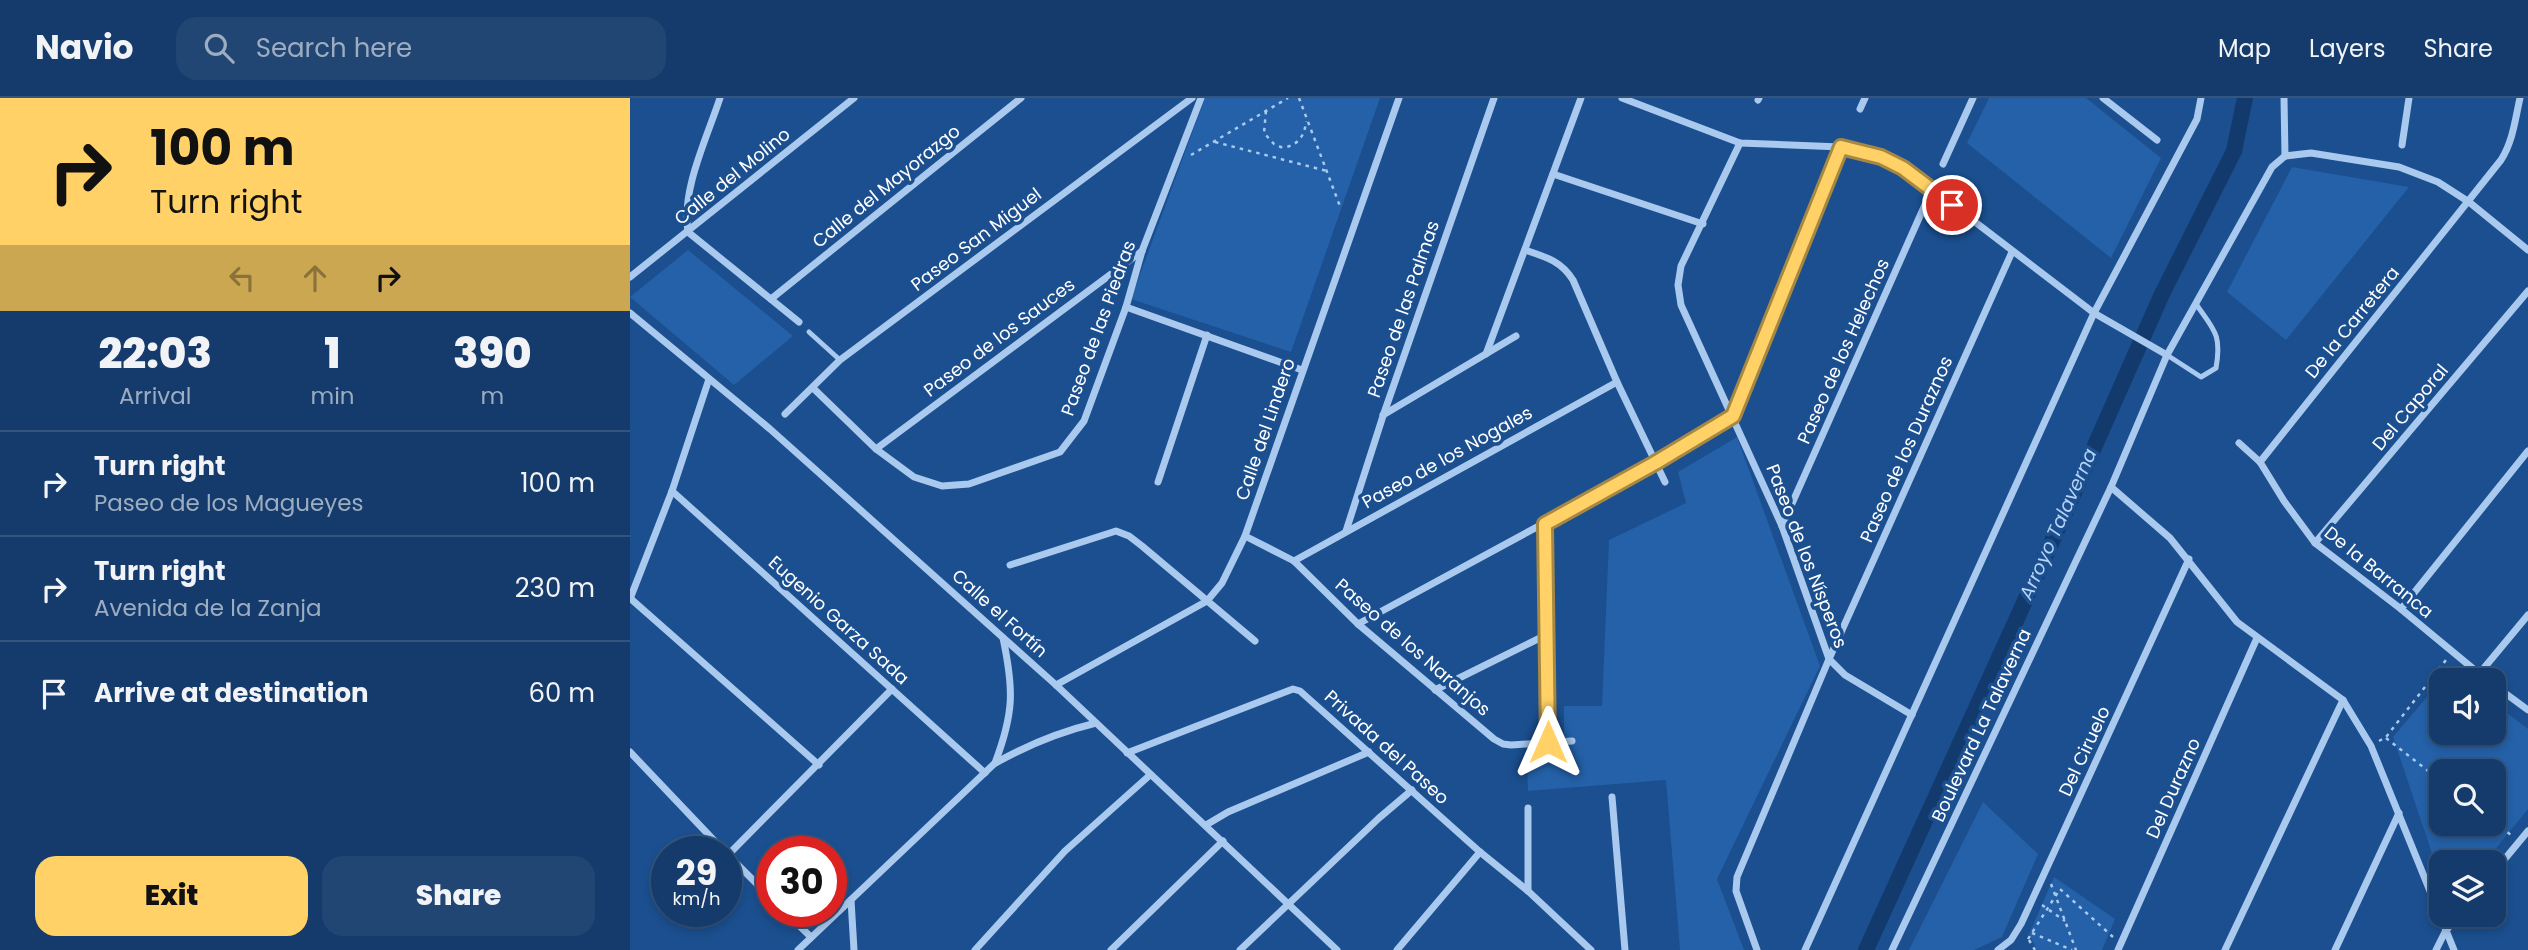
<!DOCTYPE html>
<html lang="en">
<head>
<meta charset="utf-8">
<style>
	:root { --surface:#143b6b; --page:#214673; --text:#f1f3f6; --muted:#9dadc1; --line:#33557e; --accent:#ffd166 }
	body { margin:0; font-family:Poppins,sans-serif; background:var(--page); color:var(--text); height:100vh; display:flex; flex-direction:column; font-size:26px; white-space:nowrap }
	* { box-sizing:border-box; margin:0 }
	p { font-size:23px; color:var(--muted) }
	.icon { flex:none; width:38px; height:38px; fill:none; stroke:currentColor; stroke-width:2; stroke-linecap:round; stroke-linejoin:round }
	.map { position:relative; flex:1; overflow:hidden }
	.details { display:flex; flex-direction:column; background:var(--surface); width:630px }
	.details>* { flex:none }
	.top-card { background:#ffd166; color:#111; overflow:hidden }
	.buttons { position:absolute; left:1799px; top:570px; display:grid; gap:14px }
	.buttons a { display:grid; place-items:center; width:77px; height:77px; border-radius:14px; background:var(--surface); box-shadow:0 4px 10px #0003,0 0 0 2px var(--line); font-size:35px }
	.speed { position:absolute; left:21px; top:738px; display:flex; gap:14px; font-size:35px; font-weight:700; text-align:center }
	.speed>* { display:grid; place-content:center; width:91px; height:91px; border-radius:50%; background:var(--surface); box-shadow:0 4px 10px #0003,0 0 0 2px var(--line); line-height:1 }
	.speed small { font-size:18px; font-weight:400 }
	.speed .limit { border:10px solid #d22; background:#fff; color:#111 }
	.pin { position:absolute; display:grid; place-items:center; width:60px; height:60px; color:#fff; margin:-30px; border:4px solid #fff; border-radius:50%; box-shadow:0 2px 7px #0007 }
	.me { position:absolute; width:77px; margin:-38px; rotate:0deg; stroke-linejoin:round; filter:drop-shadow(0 0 5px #0008) }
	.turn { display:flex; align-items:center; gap:24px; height:147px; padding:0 35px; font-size:32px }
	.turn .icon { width:91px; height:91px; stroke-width:2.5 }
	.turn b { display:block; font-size:49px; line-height:60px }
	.lanes { display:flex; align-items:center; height:66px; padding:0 35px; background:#0003; justify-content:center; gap:35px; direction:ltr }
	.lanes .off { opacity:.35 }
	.eta { display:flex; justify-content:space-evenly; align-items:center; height:119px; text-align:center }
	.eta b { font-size:42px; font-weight:800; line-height:49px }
	.cta { display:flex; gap:14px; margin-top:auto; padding:14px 35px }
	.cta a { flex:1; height:80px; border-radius:21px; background:var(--accent); color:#111; font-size:28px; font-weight:800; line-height:80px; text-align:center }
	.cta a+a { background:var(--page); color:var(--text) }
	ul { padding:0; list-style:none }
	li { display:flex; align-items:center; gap:21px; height:105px; padding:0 35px; border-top:2px solid var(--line) }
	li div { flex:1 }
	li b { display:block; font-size:26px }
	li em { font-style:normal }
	header { display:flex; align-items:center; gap:42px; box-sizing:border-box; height:98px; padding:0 35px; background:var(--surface); border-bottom:2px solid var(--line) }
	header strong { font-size:33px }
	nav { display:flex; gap:38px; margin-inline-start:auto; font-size:24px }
	.search { width:490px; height:63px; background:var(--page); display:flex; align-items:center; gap:18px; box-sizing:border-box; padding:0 24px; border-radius:21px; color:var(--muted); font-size:26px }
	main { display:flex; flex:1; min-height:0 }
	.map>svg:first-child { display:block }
	.green { fill:#2461a8; fill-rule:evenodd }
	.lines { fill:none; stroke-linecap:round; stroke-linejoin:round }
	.canal { stroke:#123a6d; stroke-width:16 }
	.path { stroke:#a9c9ee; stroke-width:2.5; stroke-dasharray:3.5 5; stroke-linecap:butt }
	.lane { stroke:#a9c9ee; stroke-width:5 }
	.street { stroke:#a9c9ee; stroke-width:7 }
	.route-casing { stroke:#a68842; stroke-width:18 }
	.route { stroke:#ffd166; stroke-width:12 }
	.labels { text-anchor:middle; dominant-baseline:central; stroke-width:7; stroke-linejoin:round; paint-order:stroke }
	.street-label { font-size:18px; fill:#fff; stroke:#1b4f8f }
	.water-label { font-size:19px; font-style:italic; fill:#b5d3f5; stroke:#1b4f8f }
</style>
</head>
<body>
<header>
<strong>Navio</strong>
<div class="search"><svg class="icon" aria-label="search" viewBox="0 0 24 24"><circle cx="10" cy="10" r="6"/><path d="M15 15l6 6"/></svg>Search here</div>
<nav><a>Map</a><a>Layers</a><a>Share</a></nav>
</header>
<main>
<section class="details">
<div class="top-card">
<div class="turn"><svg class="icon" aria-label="right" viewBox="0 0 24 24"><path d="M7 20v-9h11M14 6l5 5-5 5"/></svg><div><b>100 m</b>Turn right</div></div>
<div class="lanes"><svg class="icon off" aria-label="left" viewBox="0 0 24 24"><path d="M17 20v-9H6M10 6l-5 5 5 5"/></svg><svg class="icon off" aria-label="ahead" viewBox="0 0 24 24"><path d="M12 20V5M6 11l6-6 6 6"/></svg><svg class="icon" aria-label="right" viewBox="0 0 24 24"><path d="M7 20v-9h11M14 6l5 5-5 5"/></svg></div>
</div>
<div class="eta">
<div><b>22:03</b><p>Arrival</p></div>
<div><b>1</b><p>min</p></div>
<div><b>390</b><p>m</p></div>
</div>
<ul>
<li><svg class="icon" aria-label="right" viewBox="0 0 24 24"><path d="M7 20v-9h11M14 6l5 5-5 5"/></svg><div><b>Turn right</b><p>Paseo de los Magueyes</p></div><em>100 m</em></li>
<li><svg class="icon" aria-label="right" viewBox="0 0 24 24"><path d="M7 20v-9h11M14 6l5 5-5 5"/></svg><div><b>Turn right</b><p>Avenida de la Zanja</p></div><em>230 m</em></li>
<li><svg class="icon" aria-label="arrive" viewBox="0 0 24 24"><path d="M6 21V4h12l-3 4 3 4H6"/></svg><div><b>Arrive at destination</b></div><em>60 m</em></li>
</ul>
<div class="cta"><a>Exit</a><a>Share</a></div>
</section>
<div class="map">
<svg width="1898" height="852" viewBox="0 0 1898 852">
	<rect width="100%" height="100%" fill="#1b4f8f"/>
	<!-- green -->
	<g class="green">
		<polygon points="575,0 750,0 661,254 501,201"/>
		<polygon points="1359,0 1456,0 1531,60 1481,160 1337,45"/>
		<polygon points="1662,69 1779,89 1656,242 1597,194"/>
		<polygon points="58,152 163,238 104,287 0,199"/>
		<polygon points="1107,339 1190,568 1087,781 1114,852 1050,852 1036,682 898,693 897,663 934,660 934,608 972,608 979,442 1056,405 1048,374"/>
		<path d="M1820,572l14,11h-23v52h53v-30l34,26v80l-44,54h-43v17l-48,-143zM1811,674h53v52h-53z"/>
		<polygon points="1353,704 1408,756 1372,839 1344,852 1279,852"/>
		<polygon points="1424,779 1485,821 1472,852 1407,852 1399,836"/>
	</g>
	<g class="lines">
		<!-- canal -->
		<polyline class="canal" points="1236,852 1439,406 1532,196 1604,53 1615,0"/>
		<!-- path -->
		<g class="path">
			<polyline points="669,0 711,111"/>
			<path d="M636,13l-2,22 10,11 9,4c15,-3 22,-12 23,-27"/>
			<polyline points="585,44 697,73"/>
			<polyline points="561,57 658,0"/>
			<polyline points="1756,640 1811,683"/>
			<polyline points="1749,643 1756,639 1816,562"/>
			<polyline points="1864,724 1881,737"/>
			<polyline points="1421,786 1446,852"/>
			<polyline points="1412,807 1435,823"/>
			<polyline points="1402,835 1442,852"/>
			<polyline points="1398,841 1430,791 1483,839"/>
			<polyline points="1399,842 1405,852"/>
		</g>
		<!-- lane -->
		<g class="lane">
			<polyline points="179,234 210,262"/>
			<path d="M1537,257l34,22 15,-9c6,-34 -2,-38 -20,-64"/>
		</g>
		<!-- street -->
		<g class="street">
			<path d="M90,0c-13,40 -39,92 -32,134l111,90"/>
			<polyline points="992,0 1110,45 1211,49 1251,59 1274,70 1302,91 1464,215 1537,257"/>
			<polyline points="1473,0 1527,42"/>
			<polyline points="1654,0 1655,58"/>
			<polyline points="1128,2 1129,0"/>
			<polyline points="1230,11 1235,0"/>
			<polyline points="1110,45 1051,168 1048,187 1051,207 1152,428 1199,561 1215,577 1282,617"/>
			<polyline points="1772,47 1779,0"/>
			<polyline points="1655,58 1681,55 1769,69 1808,84 1839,104 1898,152"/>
			<polyline points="1313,66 1343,0"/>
			<polyline points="923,76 1073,126"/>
			<path d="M895,152c21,7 36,11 48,30l44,102 48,100"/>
			<polyline points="0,179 224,0"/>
			<polyline points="141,201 391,0"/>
			<polyline points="496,209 672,272"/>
			<polyline points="0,215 140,331 426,587 707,852"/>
			<polyline points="856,256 951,0"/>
			<polyline points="183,290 246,351 284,379 312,388 339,386 430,354 454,323 496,209 512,153 571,0"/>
			<polyline points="155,316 210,262 562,0"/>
			<polyline points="753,317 886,238"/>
			<polyline points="1609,345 1630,364 1654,403 1685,445 1771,511 1858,583"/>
			<polyline points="246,351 512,153"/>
			<path d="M1630,364l241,-302c12,-19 14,-40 19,-62"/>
			<polyline points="528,384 577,237"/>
			<polyline points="1481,389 1540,440 1607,524 1713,602 1741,648 1824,852"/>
			<polyline points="42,393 355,675"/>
			<polyline points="915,426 918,644"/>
			<polyline points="1152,428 1302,91"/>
			<polyline points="716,433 753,318 864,0"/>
			<polyline points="615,438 664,463 728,526 864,641 873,646 881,647 942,643"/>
			<polyline points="1685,445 1898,193"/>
			<polyline points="664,463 987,284"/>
			<polyline points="380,467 486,433 499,438 512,448 625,543"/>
			<polyline points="0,500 189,667"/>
			<polyline points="0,501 42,393 79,281"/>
			<polyline points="1771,511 1898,353"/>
			<polyline points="728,526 1025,365 1103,318 1211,49"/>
			<polyline points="1849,576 1898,517"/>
			<polyline points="426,587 577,503 592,485 615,438 769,0"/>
			<polyline points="1864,587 1898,612"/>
			<polyline points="805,592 918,536"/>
			<polyline points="0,654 95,754"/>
			<polyline points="497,655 663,591 670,593 850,754 898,793 961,852"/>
			<path d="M365,665c19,-50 19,-73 8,-125"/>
			<polyline points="982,699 995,852"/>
			<polyline points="576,727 598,714 739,654"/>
			<polyline points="96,755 142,801"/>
			<polyline points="98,757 262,591"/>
			<polyline points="1864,774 1898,733"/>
			<polyline points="898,793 898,710"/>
			<polyline points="221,802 224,852"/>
			<polyline points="155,814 181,839"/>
			<path d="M168,852l196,-186c33,-19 65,-32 102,-41"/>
			<polyline points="345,852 435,753 520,677"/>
			<polyline points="481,852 593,743"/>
			<polyline points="610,852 749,720 782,692"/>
			<polyline points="767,852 850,754"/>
			<polyline points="1127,852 1106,793 1107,779 1199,561 1382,154"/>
			<polyline points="1175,852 1464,215 1567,21 1571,0"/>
			<polyline points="1262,852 1481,389 1537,257 1642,69 1655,58"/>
			<polyline points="1368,852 1381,842 1391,826 1559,461"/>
			<polyline points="1488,852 1627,540"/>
			<polyline points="1595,852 1713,602"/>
			<polyline points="1705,852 1769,715"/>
			<polyline points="1806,852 1815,834 1828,817"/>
		</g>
	</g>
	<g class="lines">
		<defs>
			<polyline id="route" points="918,644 915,426 1025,365 1103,318 1211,49 1251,59 1273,70 1322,107"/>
		</defs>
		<!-- route casing -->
		<use href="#route" class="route-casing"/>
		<!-- route -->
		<use href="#route" class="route"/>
	</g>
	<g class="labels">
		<!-- street labels -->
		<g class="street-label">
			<text transform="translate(102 78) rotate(-39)">Calle del Molino</text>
			<text transform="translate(256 88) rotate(-39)">Calle del Mayorazgo</text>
			<text transform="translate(346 141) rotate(-37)">Paseo San Miguel</text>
			<text transform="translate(773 211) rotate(-71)">Paseo de las Palmas</text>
			<text transform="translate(1722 224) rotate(-51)">De la Carretera</text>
			<text transform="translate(468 230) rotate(-70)">Paseo de las Piedras</text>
			<text transform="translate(369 239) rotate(-37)">Paseo de los Sauces</text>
			<text transform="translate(1213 253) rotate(-66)">Paseo de los Helechos</text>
			<text transform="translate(1780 309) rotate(-50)">Del Caporal</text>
			<text transform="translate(635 331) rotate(-71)">Calle del Lindero</text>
			<text transform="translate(1276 351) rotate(-66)">Paseo de los Duraznos</text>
			<text transform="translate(817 359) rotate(-29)">Paseo de los Nogales</text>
			<text transform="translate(1177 458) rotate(69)">Paseo de los Nísperos</text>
			<text transform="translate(1749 474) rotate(39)">De la Barranca</text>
			<text transform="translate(370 515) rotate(42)">Calle el Fortín</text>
			<text transform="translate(209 522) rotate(42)">Eugenio Garza Sada</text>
			<text transform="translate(783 549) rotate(41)">Paseo de los Naranjos</text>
			<text transform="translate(1351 627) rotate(-65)">Boulevard La Talaverna</text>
			<text transform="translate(757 649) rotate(42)">Privada del Paseo</text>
			<text transform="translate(1454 653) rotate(-65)">Del Ciruelo</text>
			<text transform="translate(1543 690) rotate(-66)">Del Durazno</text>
		</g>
		<!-- water labels -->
		<g class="water-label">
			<text transform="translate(1428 426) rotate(-66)">Arroyo Talaverna</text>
		</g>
	</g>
</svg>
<div class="buttons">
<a><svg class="icon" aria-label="sound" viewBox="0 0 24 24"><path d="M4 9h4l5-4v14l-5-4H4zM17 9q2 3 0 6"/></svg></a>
<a><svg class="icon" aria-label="search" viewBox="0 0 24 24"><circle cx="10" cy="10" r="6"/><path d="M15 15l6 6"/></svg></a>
<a><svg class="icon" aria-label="layers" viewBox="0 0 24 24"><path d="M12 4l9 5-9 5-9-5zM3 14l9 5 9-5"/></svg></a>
</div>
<div class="speed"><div>29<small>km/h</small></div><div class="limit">30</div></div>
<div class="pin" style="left:1322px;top:107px;background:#d93025"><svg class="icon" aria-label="arrive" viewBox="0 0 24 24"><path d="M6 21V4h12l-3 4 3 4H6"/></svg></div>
<svg class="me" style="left:918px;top:644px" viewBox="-20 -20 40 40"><path d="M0-17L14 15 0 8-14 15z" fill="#ffd166" stroke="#fff" stroke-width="4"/></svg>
</div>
</main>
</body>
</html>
